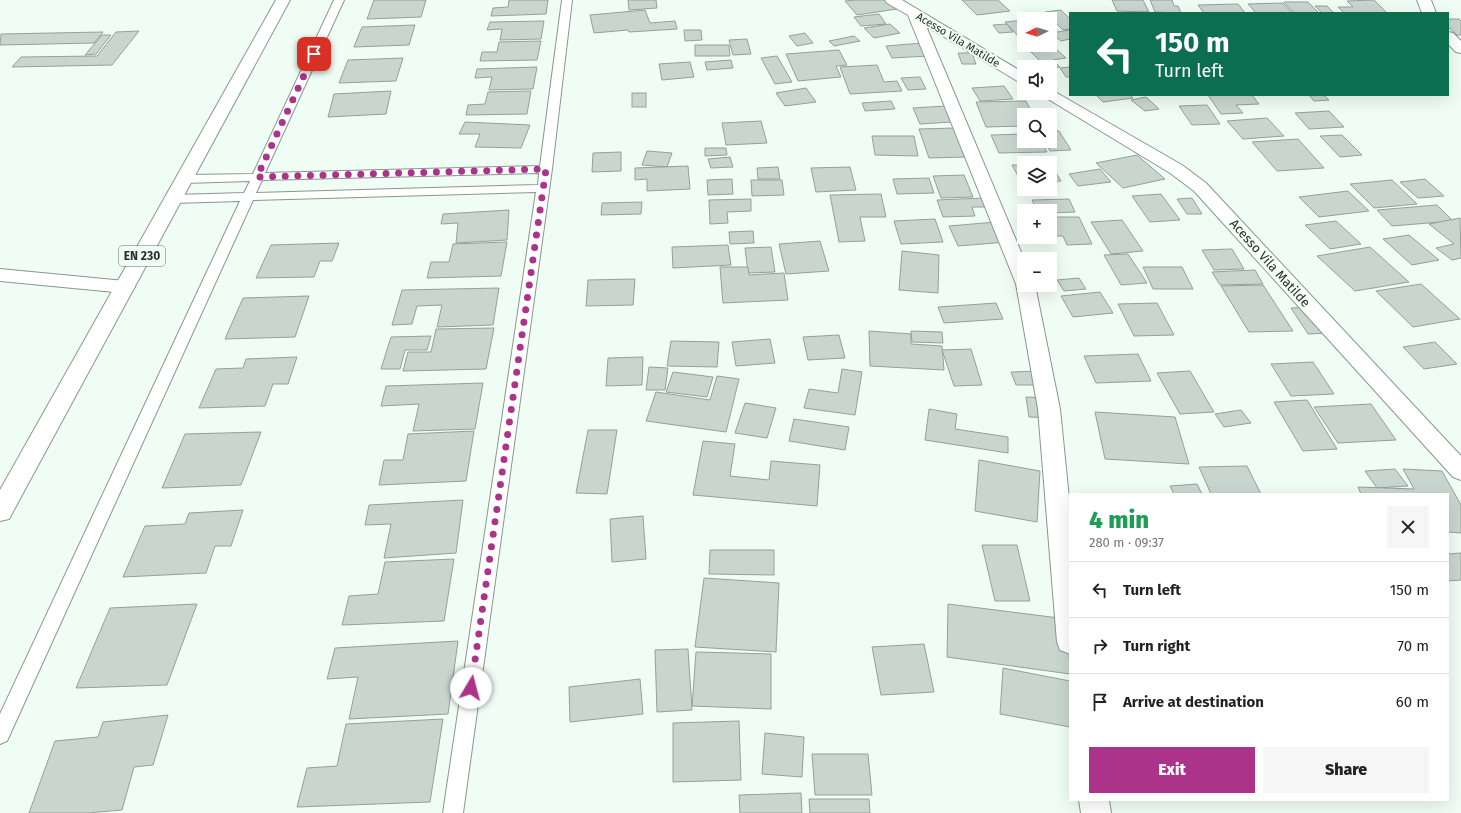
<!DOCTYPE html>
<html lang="en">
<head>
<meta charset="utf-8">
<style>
	:root { --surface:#fff; --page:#f6f6f6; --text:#222; --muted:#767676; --line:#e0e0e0; --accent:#ab348a }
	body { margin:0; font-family:"Fira Sans",sans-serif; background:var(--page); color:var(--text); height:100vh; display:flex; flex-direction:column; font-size:15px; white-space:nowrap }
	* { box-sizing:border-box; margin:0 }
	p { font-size:13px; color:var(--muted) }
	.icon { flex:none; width:22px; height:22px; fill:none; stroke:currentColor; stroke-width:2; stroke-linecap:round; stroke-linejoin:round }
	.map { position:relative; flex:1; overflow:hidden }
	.panel { position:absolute; left:1069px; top:493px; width:380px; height:308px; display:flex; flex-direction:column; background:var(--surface); border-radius:0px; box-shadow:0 4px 16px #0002 }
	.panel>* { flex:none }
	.guide { position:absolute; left:1069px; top:12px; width:380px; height:84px; border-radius:0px; box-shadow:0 4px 16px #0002; background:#0b6e4f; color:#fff; overflow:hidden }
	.needle { width:26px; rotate:265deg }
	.fabs { position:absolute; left:1017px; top:12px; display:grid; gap:8px }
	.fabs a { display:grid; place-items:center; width:40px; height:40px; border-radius:0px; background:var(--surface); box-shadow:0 4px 16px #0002; font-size:20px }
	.pin { position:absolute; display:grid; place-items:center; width:34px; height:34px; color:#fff; margin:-17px; border-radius:8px; box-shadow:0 2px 6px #0006 }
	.me { position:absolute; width:44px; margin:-22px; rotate:8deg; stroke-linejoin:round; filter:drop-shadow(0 0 3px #0008) }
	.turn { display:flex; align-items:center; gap:14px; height:84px; padding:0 20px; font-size:18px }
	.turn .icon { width:52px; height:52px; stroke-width:2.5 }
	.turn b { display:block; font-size:28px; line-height:34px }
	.round { display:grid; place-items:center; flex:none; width:42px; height:42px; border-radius:0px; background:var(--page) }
	.head { display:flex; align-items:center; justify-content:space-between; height:68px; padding:0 20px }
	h1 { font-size:24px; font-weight:800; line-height:30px; color:#1e9e55 }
	.primary-button { display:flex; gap:8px; margin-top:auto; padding:8px 20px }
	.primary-button a { flex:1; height:46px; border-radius:0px; background:var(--accent); color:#fff; font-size:16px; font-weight:800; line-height:46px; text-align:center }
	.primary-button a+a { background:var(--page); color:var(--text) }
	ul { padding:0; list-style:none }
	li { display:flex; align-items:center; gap:12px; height:56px; padding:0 20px; border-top:1px solid var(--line) }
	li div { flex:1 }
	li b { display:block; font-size:15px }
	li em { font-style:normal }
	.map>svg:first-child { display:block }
	.building { fill:#c9d6cf; stroke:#94a099 }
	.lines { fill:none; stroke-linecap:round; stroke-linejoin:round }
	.lane-casing { stroke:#8a968f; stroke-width:2 }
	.street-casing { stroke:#8a968f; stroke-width:2 }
	.primary-casing { stroke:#8a968f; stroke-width:2 }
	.lane { fill:#fff; fill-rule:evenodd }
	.street { fill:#fff; fill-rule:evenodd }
	.primary { fill:#fff; fill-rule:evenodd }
	.route { stroke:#ab348a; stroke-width:7; stroke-dasharray:0 12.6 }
	.labels { text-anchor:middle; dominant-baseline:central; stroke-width:4; stroke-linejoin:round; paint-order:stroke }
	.far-street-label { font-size:11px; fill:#2a2f2d; stroke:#f0fdf5 }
	.shield { fill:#f0fdf5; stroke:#656d69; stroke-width:1 }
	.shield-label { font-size:12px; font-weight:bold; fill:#2a2f2d }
	.street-label { font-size:13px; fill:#2a2f2d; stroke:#f0fdf5 }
</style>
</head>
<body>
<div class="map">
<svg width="1461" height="813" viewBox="0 0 1461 813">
	<rect width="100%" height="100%" fill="#f0fdf5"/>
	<!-- building -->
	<g class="building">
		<polygon points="374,0 426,0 421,17 367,19"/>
		<polygon points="509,0 548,0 546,14 491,16 493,8 508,7"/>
		<polygon points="628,0 656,0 657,8 629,10"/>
		<polygon points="856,0 889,0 897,9 857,15 845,1"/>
		<polygon points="962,0 998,0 1010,11 977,15"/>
		<polygon points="1112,0 1143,0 1149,12 1117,11"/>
		<polygon points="1150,0 1172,0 1174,6 1178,6 1181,13 1155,12"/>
		<polygon points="1374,0 1387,13 1344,13 1338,7 1353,7 1347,1"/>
		<polygon points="1284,2 1308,2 1319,13 1294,13"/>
		<polygon points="1283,3 1292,13 1256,13 1248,4"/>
		<polygon points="1238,4 1245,13 1204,13 1198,5"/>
		<polygon points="1315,6 1327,6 1334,13 1322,13"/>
		<polygon points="645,10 650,23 675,21 677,29 629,32 628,30 594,33 590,15"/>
		<polygon points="1061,10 1070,19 1070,29 1063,30 1045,12"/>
		<polygon points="879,14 886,24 861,26 854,17"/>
		<polygon points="1448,19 1459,19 1461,21 1461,35 1457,35 1448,27"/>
		<polygon points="1024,20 1024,36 1019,37 1005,22"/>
		<polygon points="544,21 541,39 500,40 502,29 487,30 490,22"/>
		<polygon points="890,24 900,33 874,38 864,28"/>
		<polygon points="1007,24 1013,32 999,33 993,25"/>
		<polygon points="415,25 409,45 354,47 362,27"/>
		<polygon points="684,30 701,30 702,40 685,41"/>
		<polygon points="1070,30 1070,39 1061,41 1051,33"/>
		<polygon points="139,31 112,65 12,67 21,57 97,56 116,32"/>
		<polygon points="103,32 94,43 0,45 1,34"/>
		<polygon points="805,33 813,43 797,46 789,36"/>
		<polygon points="102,35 111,35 96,54 85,55"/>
		<polygon points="854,36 860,41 834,46 829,41"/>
		<polygon points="747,39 751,54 733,55 729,40"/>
		<polygon points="541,41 537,60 480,61 482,52 497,52 499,42"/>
		<polygon points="922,43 929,56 892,58 886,46"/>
		<polygon points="695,45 729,45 730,56 695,56"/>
		<polygon points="1054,47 1066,58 1053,60 1060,67 1050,68 1050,67 1046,67 1029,50"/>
		<polygon points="839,50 847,65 836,66 841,77 798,81 786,54"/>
		<polygon points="958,53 972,53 976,64 962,64"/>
		<polygon points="777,56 792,82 775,84 761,58"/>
		<polygon points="403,58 396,81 339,83 348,60"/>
		<polygon points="731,60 733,68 707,70 705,62"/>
		<polygon points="690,62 694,77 662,80 659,64"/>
		<polygon points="877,65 884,82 897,81 902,91 850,94 840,67"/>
		<polygon points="537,67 533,89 489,90 492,77 475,78 477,69"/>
		<polygon points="1070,67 1070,77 1066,77 1060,68"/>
		<polygon points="920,77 926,89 908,90 901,78"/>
		<polygon points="1004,86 1013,99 980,101 972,88"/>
		<polygon points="806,88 816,102 785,106 776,93"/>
		<polygon points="391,91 386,114 328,117 334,94"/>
		<polygon points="531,91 527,114 466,115 468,105 485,104 488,92"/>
		<rect x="632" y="93" width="14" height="14"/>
		<polygon points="1096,95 1130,95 1133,98 1103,102"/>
		<polygon points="1208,95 1252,95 1259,104 1236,105 1243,113 1221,114"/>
		<polygon points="1309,95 1324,95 1329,100 1314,101"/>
		<polygon points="1146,97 1159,109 1145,111 1131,100"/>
		<polygon points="891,101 895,109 865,111 862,103"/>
		<polygon points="1026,101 1033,115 1024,115 1024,126 986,127 976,102"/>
		<polygon points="1207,105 1220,124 1192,125 1179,106"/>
		<polygon points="945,106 952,122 920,124 913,108"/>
		<polygon points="1329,111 1344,127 1309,129 1295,113"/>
		<polygon points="1267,118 1284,136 1243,139 1227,121"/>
		<polygon points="761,121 767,143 726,145 722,123"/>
		<polygon points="465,122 530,125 521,148 475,147 480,134 459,134"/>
		<polygon points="955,128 966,157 929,158 919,129"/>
		<polygon points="1050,131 1059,131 1071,150 1050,151 1044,141 1050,141"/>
		<polygon points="1024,134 1024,141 1041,141 1047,152 999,153 991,135"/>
		<polygon points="1342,135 1362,155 1340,157 1320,136"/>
		<polygon points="872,136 914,136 918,156 875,155"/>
		<polygon points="1298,139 1324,168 1277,171 1252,142"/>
		<polygon points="705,148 726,148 727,155 705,156"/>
		<polygon points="647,151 672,153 667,167 642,165"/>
		<polygon points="621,152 621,171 592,172 593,153"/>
		<polygon points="1137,155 1165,179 1123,188 1096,163"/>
		<polygon points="730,157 733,167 711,168 708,159"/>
		<polygon points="1050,163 1061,181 1050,182"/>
		<polygon points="1012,165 1024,165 1024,183 1022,183"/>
		<polygon points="688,166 690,189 647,191 647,179 635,180 635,168"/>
		<polygon points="778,167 780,179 758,179 757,168"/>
		<polygon points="850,167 856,190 816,192 811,168"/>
		<polygon points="1100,169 1111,182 1078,186 1069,174"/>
		<polygon points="964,175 973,197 941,198 933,176"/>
		<polygon points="929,178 934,193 897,194 893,179"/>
		<polygon points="732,179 733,194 708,195 707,180"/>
		<polygon points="1425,179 1444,196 1418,198 1400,182"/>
		<polygon points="751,180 782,180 784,195 752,196"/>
		<polygon points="1392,180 1417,204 1374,208 1350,184"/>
		<polygon points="1348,191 1369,211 1319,217 1299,197"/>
		<polygon points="881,194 886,217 860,217 865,241 839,242 830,195"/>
		<polygon points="1161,194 1180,220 1150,222 1132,196"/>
		<polygon points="985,198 988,207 972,207 975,216 943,217 937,200"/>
		<polygon points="1192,198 1202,214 1187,214 1177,199"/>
		<polygon points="751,199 751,211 727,212 728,223 710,224 709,200"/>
		<polygon points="1069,199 1075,212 1050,213 1050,211 1037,211 1032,200"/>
		<polygon points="642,202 641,214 601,215 602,203"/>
		<polygon points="1437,205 1453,221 1392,226 1377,210"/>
		<polygon points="509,210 507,240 456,243 458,223 441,224 443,214"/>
		<polygon points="1050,217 1079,217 1092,244 1067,245 1063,236 1050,236"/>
		<polygon points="1460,218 1461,258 1452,260 1436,248 1454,244 1429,224"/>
		<polygon points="935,219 943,242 901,244 894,221"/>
		<polygon points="1122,220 1143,251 1111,254 1091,222"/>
		<polygon points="1336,221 1361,244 1330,249 1305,225"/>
		<polygon points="996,222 1007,242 958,246 949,226"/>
		<polygon points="753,231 754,243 730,244 729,232"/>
		<polygon points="1409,235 1439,260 1412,265 1383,239"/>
		<polygon points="820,241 829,271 786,274 779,244"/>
		<polygon points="507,242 501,276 427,278 431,262 449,262 453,244"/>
		<polygon points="339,243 332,261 320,261 314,277 256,278 271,245"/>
		<polygon points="728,245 731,265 673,268 672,247"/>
		<polygon points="771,247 775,272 748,273 745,248"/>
		<polygon points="1370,247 1409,282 1355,291 1317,256"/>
		<polygon points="1232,249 1244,269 1214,270 1202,250"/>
		<polygon points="902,251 939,255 938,293 899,290"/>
		<polygon points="1128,254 1147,283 1121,285 1104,255"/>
		<polygon points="720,267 748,267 749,275 784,273 788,300 723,303"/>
		<polygon points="1143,267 1182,267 1193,289 1153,289"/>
		<polygon points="1255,270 1263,284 1220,285 1212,272"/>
		<polygon points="1079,278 1086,289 1064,291 1057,280"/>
		<polygon points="635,279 633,305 586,306 588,280"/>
		<polygon points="1421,284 1460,319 1413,327 1376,291"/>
		<polygon points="1263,285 1293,331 1249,332 1221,286"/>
		<polygon points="499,288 493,325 437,327 442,305 417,306 412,324 392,325 402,290"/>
		<polygon points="1100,292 1113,313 1073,317 1061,296"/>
		<polygon points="309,296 295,337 225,339 243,298"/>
		<polygon points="996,303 1003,319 944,323 938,307"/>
		<polygon points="1157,303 1174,335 1134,336 1118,304"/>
		<polygon points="1313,307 1331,333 1308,334 1291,308"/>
		<polygon points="494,328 486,369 403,371 408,352 431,352 436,329"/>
		<polygon points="869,331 911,334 911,344 942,346 944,370 870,366"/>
		<polygon points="911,331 942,332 943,343 912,342"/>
		<polygon points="839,335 845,358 808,360 803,337"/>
		<polygon points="431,336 427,350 405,350 400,369 381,369 391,337"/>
		<polygon points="770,339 775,363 736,366 732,342"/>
		<polygon points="671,341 719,342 717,367 667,366"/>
		<polygon points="1435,342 1457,364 1424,369 1403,347"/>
		<polygon points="971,349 982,385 954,386 942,350"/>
		<polygon points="1138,354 1151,381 1096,383 1084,356"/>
		<polygon points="297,357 288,384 273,384 265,406 199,408 216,369 243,368 246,359"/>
		<polygon points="643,357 642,385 606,386 608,358"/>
		<polygon points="1313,362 1334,394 1291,396 1271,364"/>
		<polygon points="649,367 668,368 665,390 646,390"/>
		<polygon points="842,369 862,372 855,415 804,408 809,389 838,393"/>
		<polygon points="1041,371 1046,385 1016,385 1011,372"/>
		<polygon points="1190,371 1214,412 1180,414 1157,373"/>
		<polygon points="673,372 713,377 707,397 666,392"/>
		<polygon points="717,376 739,379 726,432 646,421 656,392 710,400"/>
		<polygon points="483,383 475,429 413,431 419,404 381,406 386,386"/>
		<polygon points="1026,397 1048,398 1051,418 1029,417"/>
		<polygon points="1307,400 1337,449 1303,451 1274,402"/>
		<polygon points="745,403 776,408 767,438 735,433"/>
		<polygon points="1371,404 1396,440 1338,443 1314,407"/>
		<polygon points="929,409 957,414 955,429 1008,437 1008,453 925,440"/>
		<polygon points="1241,410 1251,423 1224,427 1215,414"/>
		<polygon points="1095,412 1175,417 1189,464 1105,459"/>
		<polygon points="794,419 849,427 845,450 789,441"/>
		<polygon points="588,430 617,430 607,494 576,493"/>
		<polygon points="474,431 466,481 379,485 384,460 403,460 408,434"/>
		<polygon points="261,432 241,485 162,488 185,434"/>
		<polygon points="703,441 735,444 730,476 769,480 771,461 820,465 817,506 693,495"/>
		<polygon points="979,460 1040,471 1037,522 975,511"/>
		<polygon points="1247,466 1261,494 1211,494 1199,467"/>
		<polygon points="1395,469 1408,486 1377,488 1365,471"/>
		<polygon points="1403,469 1442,471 1461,505 1461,533 1448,532 1448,494 1361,494 1358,487 1414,489"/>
		<polygon points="1197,484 1202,494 1174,494 1170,486"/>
		<polygon points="463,500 456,553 384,558 391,524 365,525 369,505"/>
		<polygon points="243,510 231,546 215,546 206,573 123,577 145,526 185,524 189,513"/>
		<polygon points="643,516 646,559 612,562 610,519"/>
		<polygon points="982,545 1017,545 1030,601 995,601"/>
		<polygon points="710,550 774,550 774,575 709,574"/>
		<polygon points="1461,553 1461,580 1448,581 1448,554"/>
		<polygon points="454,559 444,621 342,625 349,596 378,594 385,562"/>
		<polygon points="704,578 779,583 776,652 695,647"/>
		<polygon points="197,604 167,685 76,688 110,608"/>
		<polygon points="948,604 1067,619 1070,674 947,657"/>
		<polygon points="458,641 448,714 349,719 358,677 327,679 335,648"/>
		<polygon points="924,644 934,692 881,695 872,647"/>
		<polygon points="688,649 692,710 657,712 655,650"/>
		<polygon points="696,652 771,654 771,709 692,706"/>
		<polygon points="1003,668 1070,681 1070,727 1000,714"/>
		<polygon points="640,679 643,714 570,722 569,687"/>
		<polygon points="168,715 153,765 134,767 122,810 88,813 29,813 55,741 98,737 103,722"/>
		<polygon points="443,719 430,802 297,807 307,768 337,766 346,724"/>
		<polygon points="739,721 741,780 673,782 673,723"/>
		<polygon points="765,733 804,737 802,777 762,774"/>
		<polygon points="812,754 868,754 872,795 815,795"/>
		<polygon points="801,793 802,813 740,813 739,795"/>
		<polygon points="809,799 869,799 870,813 810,813"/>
	</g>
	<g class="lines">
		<defs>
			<path id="lane" d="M334,0h10l-79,173 275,-7 22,-166h10l-20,169 -89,644h-20l93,-621 -283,8 -246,541 -7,3v-30l240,-513 -66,2 -4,-1 -2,-3 2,-3 4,-1 70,-2 6,-12 -65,2 -4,-2 -2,-2 2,-2 4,-2 68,-1zM539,173l-1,12 -282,8 6,-13z"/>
			<g id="street">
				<polygon points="885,0 902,0 1024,73 1024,84 1019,82 926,26 1024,259 1024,285 1035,285 1060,409 1070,508 1070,654 1060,650 1057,642 1038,409 1016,284 908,15 887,3"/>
				<polygon points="1417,0 1431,0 1436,13 1422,13"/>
				<polygon points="1448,32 1453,33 1461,41 1461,53 1456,52 1448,44"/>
				<polygon points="1050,89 1182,165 1206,183 1461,456 1461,480 1453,477 1194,191 1170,173 1043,96 1040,93 1050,93"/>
				<polygon points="0,269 125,281 132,283 135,287 132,291 125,293 0,281"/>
				<polygon points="1079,800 1109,800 1111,813 1081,813"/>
			</g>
			<polygon id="primary" points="276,0 290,0 9,519 0,521 0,490"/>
		</defs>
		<!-- lane casing -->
		<use href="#lane" class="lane-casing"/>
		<!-- street casing -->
		<use href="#street" class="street-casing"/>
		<!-- primary casing -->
		<use href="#primary" class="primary-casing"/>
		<!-- lane -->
		<use href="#lane" class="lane"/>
		<!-- street -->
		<use href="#street" class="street"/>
		<!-- primary -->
		<use href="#primary" class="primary"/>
	</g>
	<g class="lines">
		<!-- route -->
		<polyline class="route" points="314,54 257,177 546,169 471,688"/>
	</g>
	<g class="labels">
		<!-- far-street labels -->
		<g class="far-street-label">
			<text transform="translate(958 40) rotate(31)">Acesso Vila Matilde</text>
		</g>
		<!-- shield labels -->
		<rect class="shield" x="119" y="246" width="46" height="20" rx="3"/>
		<g class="shield-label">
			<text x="142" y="256">EN 230</text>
		</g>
		<!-- street labels -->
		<g class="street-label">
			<text transform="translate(1270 263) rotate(48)">Acesso Vila Matilde</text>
		</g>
	</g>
</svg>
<div class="fabs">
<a><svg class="needle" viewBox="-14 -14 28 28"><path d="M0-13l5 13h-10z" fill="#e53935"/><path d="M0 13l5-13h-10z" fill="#767676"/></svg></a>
<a><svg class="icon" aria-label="sound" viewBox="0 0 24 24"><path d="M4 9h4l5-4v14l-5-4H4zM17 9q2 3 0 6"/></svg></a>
<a><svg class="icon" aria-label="search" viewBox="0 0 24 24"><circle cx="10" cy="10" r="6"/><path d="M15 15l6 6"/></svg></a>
<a><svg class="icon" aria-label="layers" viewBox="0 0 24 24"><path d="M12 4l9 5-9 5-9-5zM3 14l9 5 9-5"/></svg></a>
<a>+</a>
<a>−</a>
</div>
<div class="pin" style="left:314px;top:54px;background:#d93025"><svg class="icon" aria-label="arrive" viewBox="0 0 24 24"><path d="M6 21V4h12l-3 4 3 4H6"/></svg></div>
<svg class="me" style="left:471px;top:688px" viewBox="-20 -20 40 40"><circle r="19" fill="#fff"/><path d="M0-13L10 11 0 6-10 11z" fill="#ab348a"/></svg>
<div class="guide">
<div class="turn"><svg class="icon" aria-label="left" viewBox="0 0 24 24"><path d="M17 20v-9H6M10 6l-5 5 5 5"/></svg><div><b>150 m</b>Turn left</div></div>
</div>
<section class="panel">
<div class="head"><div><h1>4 min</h1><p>280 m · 09:37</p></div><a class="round"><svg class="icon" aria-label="close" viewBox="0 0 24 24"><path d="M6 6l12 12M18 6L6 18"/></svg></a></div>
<ul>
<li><svg class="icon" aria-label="left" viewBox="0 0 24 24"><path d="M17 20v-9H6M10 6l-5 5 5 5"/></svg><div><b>Turn left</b></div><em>150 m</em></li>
<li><svg class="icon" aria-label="right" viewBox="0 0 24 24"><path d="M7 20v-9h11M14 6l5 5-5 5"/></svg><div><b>Turn right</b></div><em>70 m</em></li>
<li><svg class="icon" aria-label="arrive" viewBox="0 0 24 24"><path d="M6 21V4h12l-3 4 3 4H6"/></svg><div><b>Arrive at destination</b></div><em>60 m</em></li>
</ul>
<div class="primary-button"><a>Exit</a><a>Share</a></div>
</section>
</div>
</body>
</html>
